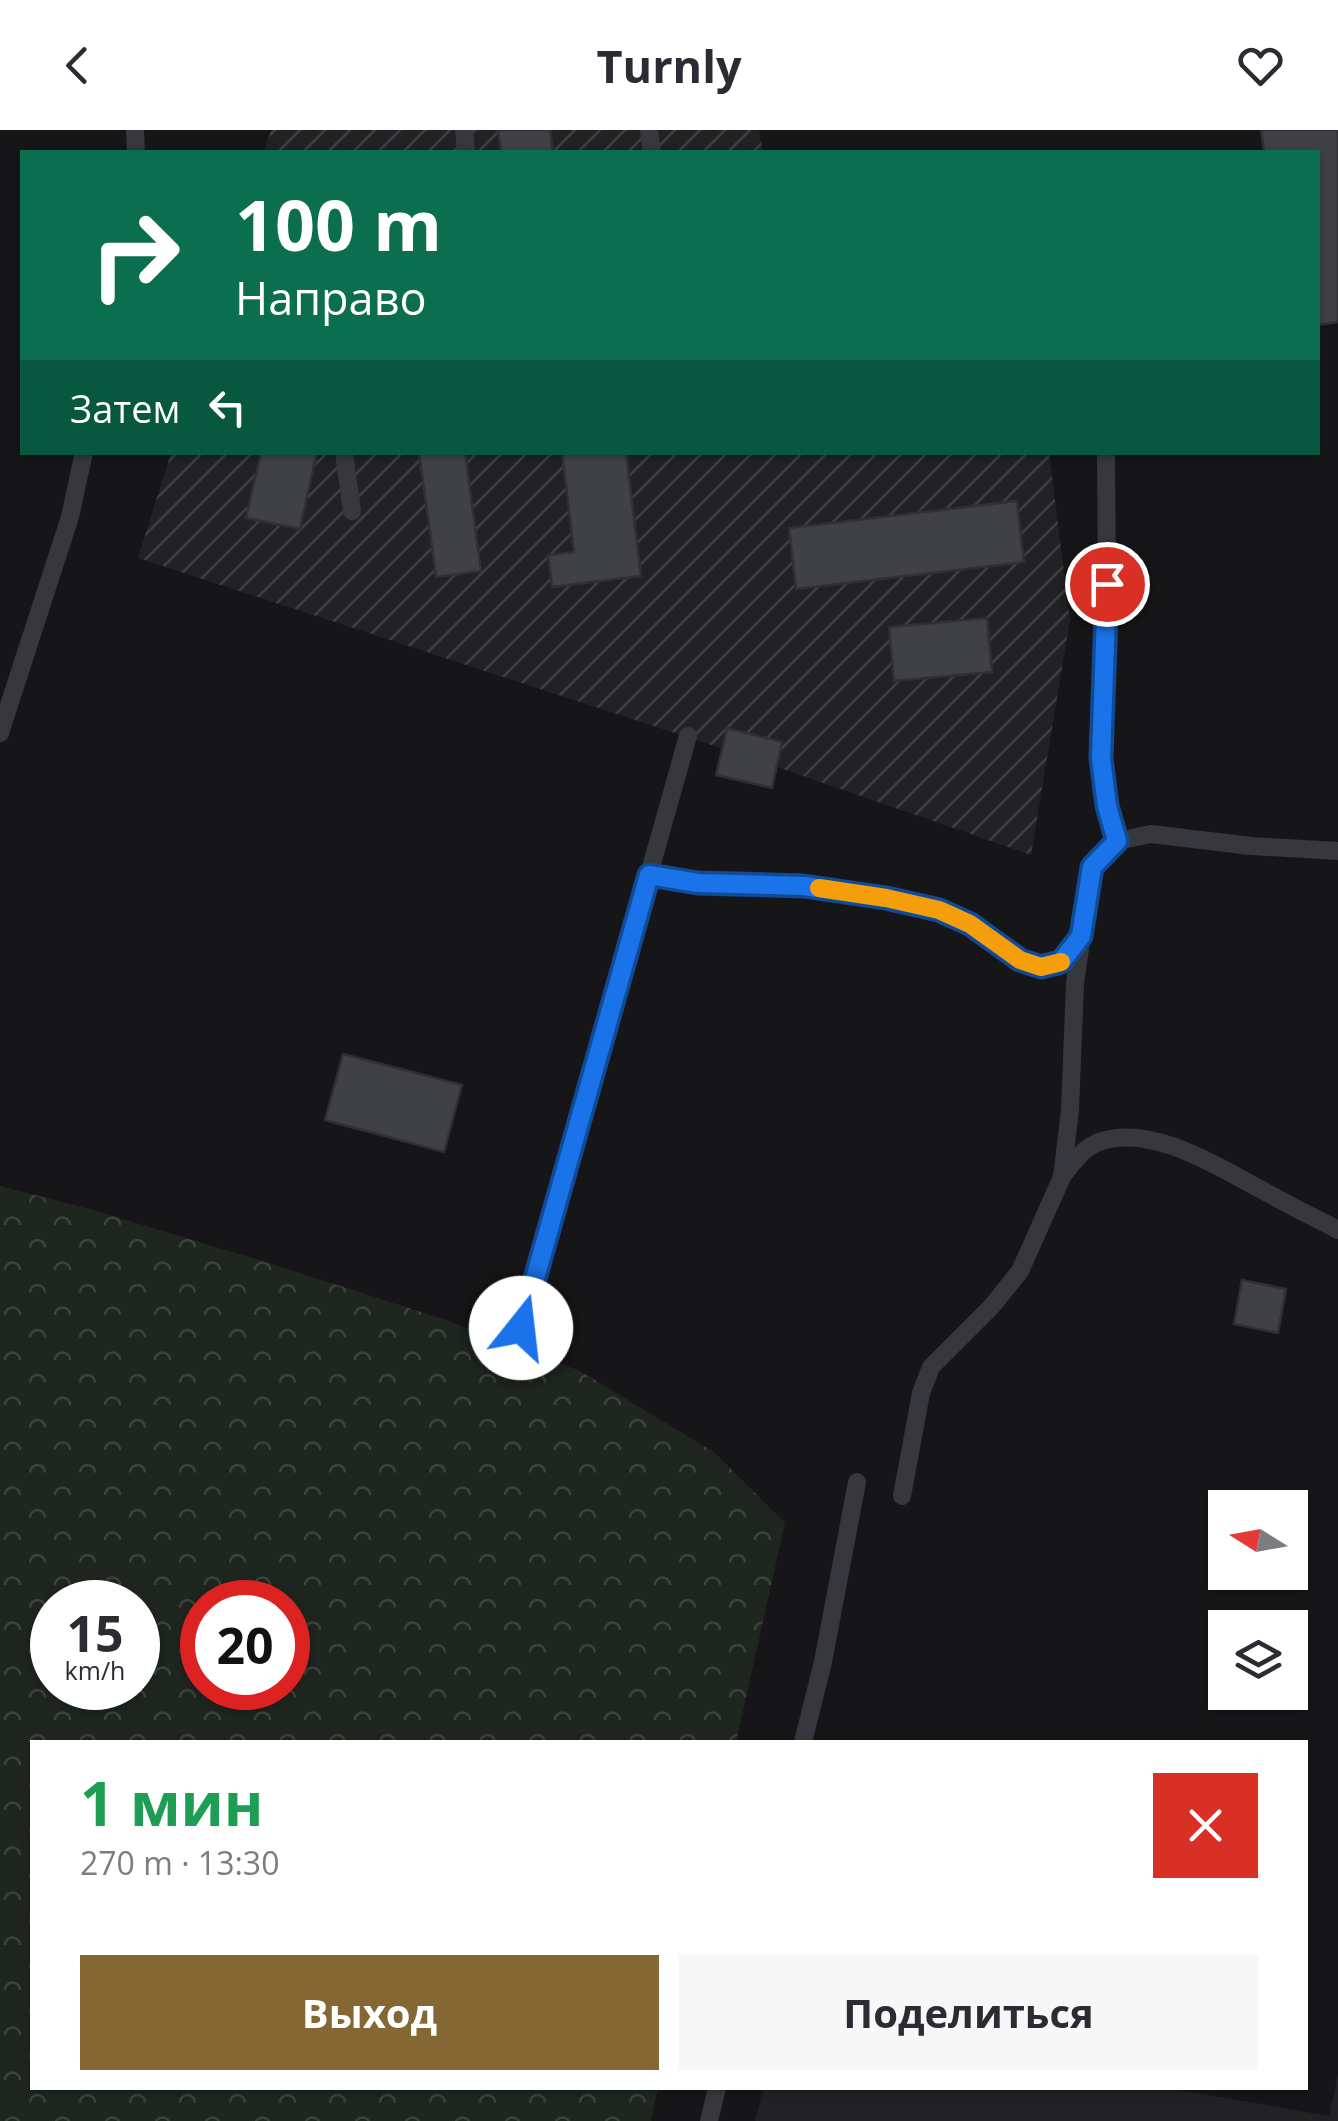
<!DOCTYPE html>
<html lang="ru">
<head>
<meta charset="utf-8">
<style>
	:root { --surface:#fff; --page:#f7f7f7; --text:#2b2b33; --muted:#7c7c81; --accent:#856733 }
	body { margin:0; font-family:"Open Sans",sans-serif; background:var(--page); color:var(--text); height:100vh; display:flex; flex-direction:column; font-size:38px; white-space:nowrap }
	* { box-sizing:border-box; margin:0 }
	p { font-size:32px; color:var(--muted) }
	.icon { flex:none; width:55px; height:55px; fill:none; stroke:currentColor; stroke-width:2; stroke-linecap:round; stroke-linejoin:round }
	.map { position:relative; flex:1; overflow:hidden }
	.panel { position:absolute; left:30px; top:1610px; width:1278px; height:350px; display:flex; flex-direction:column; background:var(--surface); border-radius:0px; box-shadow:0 2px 8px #0004 }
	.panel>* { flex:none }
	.top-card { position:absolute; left:20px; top:20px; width:1300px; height:305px; border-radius:0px; box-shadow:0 2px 8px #0004; background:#0b6e4f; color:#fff; overflow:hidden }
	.needle { width:65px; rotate:281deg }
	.controls { position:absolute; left:1208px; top:1360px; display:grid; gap:20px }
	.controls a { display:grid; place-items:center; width:100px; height:100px; border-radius:0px; background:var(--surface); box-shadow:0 2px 8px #0004; font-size:50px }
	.speed { position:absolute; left:30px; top:1450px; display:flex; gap:20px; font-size:50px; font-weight:700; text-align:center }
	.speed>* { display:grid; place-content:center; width:130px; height:130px; border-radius:50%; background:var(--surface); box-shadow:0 2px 8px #0004; line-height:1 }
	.speed small { font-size:25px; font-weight:400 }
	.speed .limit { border:15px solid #d22; background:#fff; color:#111 }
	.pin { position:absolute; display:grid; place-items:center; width:85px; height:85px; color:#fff; margin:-42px; border:5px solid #fff; border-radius:50%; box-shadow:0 2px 10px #0007 }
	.me { position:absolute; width:110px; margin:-55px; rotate:16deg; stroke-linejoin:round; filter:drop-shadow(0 0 8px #0008) }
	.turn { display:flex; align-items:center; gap:35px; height:210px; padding:0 50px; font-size:45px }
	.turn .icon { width:130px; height:130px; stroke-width:2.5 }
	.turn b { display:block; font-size:70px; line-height:85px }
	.then { display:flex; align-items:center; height:95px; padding:0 50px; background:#0003; gap:20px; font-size:38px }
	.round { display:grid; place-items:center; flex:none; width:105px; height:105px; border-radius:0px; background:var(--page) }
	.head { display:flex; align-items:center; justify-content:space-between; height:170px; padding:0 50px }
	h1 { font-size:60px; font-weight:700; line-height:75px; color:#1e9e55 }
	.action { display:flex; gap:20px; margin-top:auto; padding:20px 50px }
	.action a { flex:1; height:115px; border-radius:0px; background:var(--accent); color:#fff; font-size:40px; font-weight:700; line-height:115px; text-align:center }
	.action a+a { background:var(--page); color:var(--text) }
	header { display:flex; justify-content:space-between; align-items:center; height:130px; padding:0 50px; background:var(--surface); font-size:45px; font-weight:700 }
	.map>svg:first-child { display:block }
	.built { fill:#222225 }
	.industrial { fill:url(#industrial-furrows) }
	.forest { fill:url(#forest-crowns); fill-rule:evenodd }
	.building { fill:#404145; stroke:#303034; stroke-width:2.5 }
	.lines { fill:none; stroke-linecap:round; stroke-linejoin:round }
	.lane { stroke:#37383d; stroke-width:18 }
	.route-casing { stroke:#114b97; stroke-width:25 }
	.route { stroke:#1a73e8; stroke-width:18 }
	.slow { stroke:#f59e0b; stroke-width:18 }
</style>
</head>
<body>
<header><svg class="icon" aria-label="back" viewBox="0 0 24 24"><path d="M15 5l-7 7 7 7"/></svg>Turnly<svg class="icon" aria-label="heart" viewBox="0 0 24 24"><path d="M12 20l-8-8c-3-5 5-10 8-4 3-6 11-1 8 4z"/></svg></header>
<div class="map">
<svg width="1338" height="1991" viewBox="0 0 1338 1991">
	<defs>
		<pattern id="industrial-furrows" width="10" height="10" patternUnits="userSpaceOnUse" patternTransform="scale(2.5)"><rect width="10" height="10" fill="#222225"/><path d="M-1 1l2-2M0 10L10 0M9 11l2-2" fill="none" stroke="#3f3f43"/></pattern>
		<pattern id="forest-crowns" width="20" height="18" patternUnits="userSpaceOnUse" patternTransform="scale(2.5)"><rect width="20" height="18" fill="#1e261f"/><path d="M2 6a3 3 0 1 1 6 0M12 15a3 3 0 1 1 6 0" fill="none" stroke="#3c433d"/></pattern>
	</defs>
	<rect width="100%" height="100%" fill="#161618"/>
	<!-- built -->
	<polygon class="built" points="1338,1944 1338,1991 755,1991 763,1958 1168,1958 1329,1986"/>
	<!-- industrial -->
	<g class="industrial">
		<polygon points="271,0 759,0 763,22 264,22"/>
		<polygon points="171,323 1049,323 1070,490 1031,725 777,637 772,658 716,645 721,618 138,428"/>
	</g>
	<!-- forest -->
	<path class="forest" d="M0,1056l93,24 179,54 174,56 134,51 134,81 71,71 -49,219h-704v346h626l-7,33h-651zM52,1472h86v86h-86zM202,1472h86v86h-86z"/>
	<!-- building -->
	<g class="building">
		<polygon points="498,0 550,0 553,22 501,22"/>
		<polygon points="1261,0 1338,0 1338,192 1318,195 1318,22 1264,22"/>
		<polygon points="261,322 317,322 300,399 246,388"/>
		<polygon points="419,322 465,322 481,441 436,447"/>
		<polygon points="562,322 626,322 641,446 552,457 548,425 574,422"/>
		<polygon points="1017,371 1024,432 796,459 789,398"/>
		<polygon points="987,488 992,542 894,551 889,497"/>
		<polygon points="727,598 782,612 772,658 716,645"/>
		<polygon points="343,924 462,955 444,1022 325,990"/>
		<polygon points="1242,1150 1286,1159 1278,1203 1234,1194"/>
	</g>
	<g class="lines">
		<!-- lane -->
		<g class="lane">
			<polyline points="135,0 136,22"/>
			<polyline points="464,0 466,22"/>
			<polyline points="649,0 652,22"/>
			<polyline points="344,322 352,381"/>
			<polyline points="1106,322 1107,454 1101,628 1107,676 1117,711"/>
			<polyline points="0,603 70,387 84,322"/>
			<polyline points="649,745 698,753 804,755 886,768 939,781 970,794 995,815 1020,830 1041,837 1061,832 1081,806"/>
			<path d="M1062,1046c12,-14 22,-30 40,-35 52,-16 116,26 160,49 25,14 51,27 76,40"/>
			<polyline points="521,1198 688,606"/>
			<polyline points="902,1366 921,1263 931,1237 992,1176 1020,1141 1062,1047 1070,980 1075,853 1092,737 1117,711 1151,704 1251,716 1338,721"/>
			<polyline points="803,1612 823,1532 857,1352"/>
			<polyline points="709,1991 717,1958"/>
		</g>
	</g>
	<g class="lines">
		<defs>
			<polyline id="route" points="521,1198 649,745 698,753 804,756 886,768 939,780 970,794 1020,830 1041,837 1061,832 1081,806 1092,737 1117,711 1107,676 1101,628 1107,454"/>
		</defs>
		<!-- route casing -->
		<use href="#route" class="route-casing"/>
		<!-- route -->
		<use href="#route" class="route"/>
		<!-- slow -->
		<polyline class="slow" points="819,758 886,768 939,780 970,794 1020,830 1041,837 1061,832"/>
	</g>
</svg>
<div class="controls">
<a><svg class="needle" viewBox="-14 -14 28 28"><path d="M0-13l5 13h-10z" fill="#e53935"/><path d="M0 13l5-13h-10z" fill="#7c7c81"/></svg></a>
<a><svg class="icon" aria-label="layers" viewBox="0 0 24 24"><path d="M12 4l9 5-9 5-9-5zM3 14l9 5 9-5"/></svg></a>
</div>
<div class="speed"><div>15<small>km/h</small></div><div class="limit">20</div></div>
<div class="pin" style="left:1107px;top:454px;background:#d93025"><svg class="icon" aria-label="arrive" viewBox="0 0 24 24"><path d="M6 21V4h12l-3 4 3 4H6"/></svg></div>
<svg class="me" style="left:521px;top:1198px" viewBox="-20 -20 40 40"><circle r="19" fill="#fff"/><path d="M0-13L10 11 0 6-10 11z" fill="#1a73e8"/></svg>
<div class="top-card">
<div class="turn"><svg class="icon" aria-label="right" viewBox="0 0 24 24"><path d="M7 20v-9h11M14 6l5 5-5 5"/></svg><div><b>100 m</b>Направо</div></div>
<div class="then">Затем<svg class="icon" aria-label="left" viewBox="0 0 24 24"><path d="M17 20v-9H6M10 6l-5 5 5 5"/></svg></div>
</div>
<section class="panel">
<div class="head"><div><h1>1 мин</h1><p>270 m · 13:30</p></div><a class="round" style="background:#d93025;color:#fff"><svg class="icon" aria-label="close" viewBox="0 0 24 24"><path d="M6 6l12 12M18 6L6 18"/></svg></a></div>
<div class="action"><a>Выход</a><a>Поделиться</a></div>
</section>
</div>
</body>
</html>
